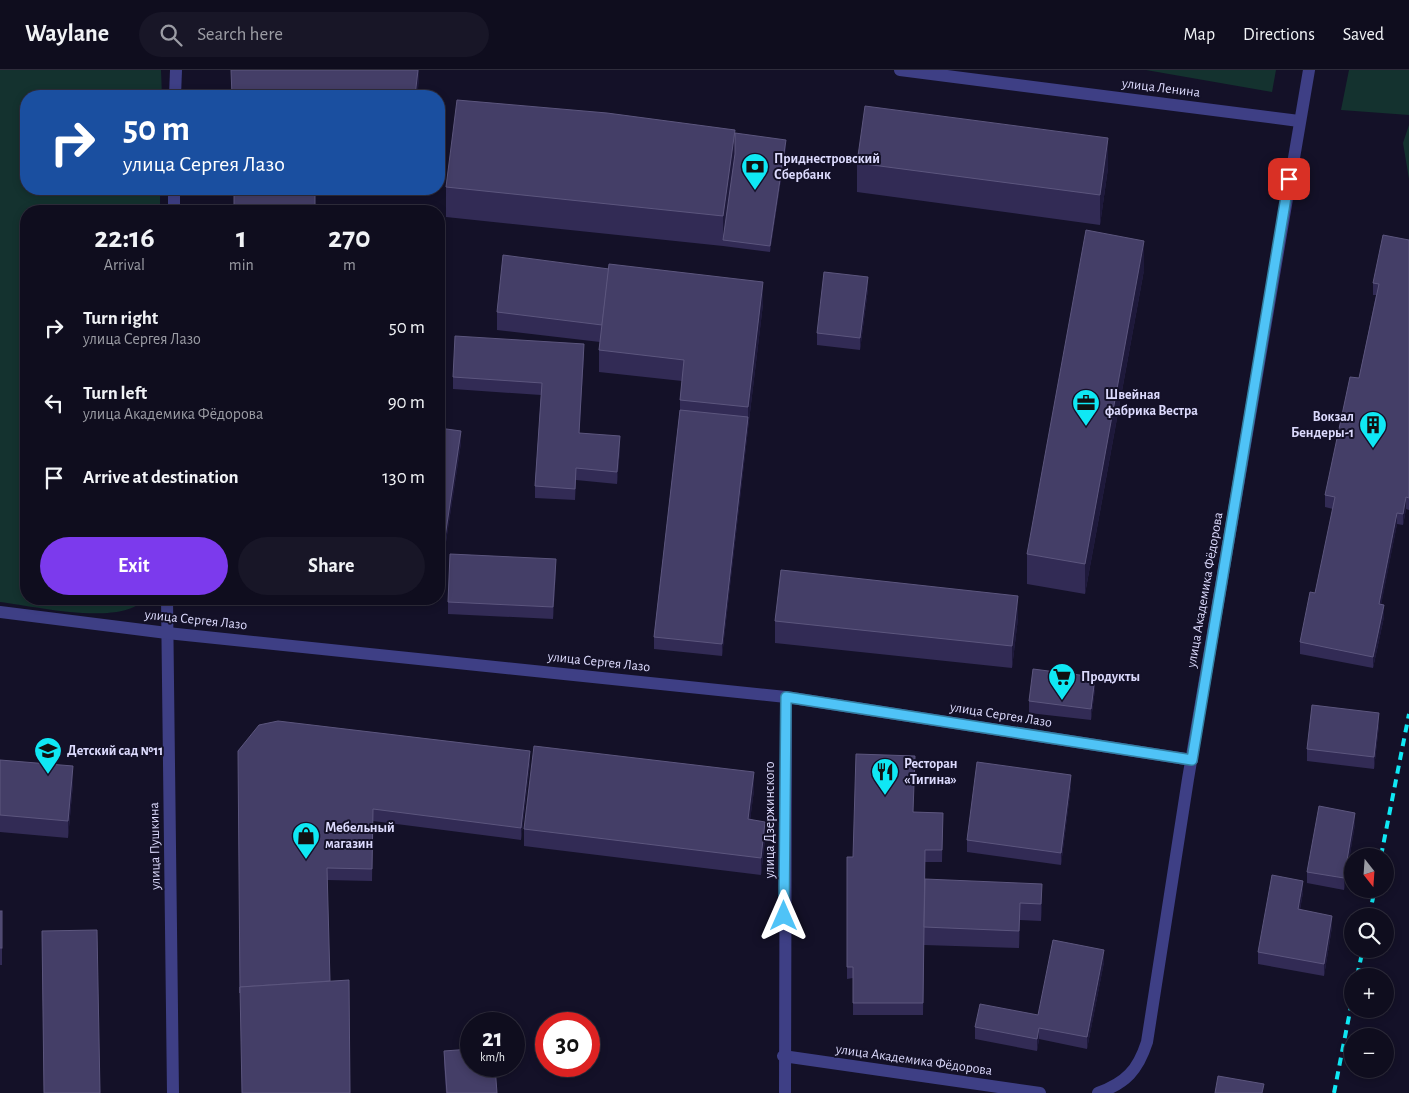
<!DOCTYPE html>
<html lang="en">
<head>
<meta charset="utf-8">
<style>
	:root { --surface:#0f0d1e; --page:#181627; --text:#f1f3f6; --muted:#9b9ca4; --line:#2f2d3c; --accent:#7c3aed }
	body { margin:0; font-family:"Alegreya Sans",sans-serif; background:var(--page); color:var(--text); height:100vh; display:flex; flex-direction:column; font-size:19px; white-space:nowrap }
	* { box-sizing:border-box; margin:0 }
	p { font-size:16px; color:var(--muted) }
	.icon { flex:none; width:28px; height:28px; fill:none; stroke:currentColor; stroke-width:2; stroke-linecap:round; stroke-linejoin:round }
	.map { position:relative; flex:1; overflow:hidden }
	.side { position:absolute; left:20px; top:135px; width:425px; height:400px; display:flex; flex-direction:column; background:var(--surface); border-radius:20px; box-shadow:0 2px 8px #0003,0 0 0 1px var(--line) }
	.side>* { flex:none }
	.top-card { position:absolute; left:20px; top:20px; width:425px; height:105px; border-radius:20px; box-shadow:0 2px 8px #0003,0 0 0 1px var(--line); background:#1a4fa0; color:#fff; overflow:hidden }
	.needle { width:32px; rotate:163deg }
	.buttons { position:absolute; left:1344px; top:778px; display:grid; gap:10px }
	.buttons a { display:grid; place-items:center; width:50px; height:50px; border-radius:50%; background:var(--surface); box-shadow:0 2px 8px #0003,0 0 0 1px var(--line); font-size:25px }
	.speed { position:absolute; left:460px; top:942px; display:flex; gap:10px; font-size:25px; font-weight:700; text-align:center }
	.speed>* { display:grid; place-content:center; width:65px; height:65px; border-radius:50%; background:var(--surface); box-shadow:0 2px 8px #0003,0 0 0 1px var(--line); line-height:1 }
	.speed small { font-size:12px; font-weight:400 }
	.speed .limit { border:8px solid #d22; background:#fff; color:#111 }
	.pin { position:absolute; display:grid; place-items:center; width:42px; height:42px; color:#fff; margin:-21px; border-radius:10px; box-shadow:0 2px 8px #0006 }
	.me { position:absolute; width:55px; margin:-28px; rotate:0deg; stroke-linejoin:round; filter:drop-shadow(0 0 4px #0008) }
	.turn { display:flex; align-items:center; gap:18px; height:105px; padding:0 20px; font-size:22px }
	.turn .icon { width:65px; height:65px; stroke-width:2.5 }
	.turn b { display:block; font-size:35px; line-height:42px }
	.eta { display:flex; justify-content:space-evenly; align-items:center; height:85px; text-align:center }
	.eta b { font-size:30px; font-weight:700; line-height:35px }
	.cta { display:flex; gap:10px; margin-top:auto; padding:10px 20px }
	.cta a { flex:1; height:58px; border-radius:30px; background:var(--accent); color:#fff; font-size:20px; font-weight:700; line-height:58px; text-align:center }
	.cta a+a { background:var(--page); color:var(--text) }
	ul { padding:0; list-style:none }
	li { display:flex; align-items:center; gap:15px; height:75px; padding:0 20px }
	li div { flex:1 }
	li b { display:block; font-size:19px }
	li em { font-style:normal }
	header { display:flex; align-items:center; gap:30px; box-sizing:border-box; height:70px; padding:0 25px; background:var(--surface); border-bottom:1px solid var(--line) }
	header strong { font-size:24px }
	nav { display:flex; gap:28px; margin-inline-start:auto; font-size:18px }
	.search { width:350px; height:45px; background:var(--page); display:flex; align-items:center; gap:12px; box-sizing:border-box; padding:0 18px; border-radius:28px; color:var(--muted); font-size:19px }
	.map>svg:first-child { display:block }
	.green { fill:#14322f }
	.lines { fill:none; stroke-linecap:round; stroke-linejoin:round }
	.minor { stroke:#3e3f85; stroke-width:12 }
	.rail { stroke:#0fe8f4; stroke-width:4; stroke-dasharray:8 6; stroke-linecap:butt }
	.wall { fill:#322b55 }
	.shaded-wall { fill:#1e193b }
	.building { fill:#443e67; stroke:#5c567e }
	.route-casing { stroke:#337fa1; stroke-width:12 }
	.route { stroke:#4fc3f7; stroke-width:9 }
	.labels { text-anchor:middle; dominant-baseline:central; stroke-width:4; stroke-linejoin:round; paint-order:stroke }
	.street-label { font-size:14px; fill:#dcdafd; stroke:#141128 }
	.poi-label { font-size:14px; font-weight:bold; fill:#dcdafd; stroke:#141128; text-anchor:start }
</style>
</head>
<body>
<header>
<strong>Waylane</strong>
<div class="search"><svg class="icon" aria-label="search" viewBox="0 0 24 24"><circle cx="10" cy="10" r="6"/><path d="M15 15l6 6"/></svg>Search here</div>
<nav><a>Map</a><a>Directions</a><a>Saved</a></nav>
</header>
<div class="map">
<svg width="1409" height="1023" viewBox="0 0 1409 1023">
	<rect width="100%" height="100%" fill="#141128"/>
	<!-- green -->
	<g class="green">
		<path d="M0,0h161l1,26h-136v93h134v22h-134v388h119c-24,28 -111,7 -145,3z"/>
		<polygon points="1146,0 1276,0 1272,22"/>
		<polygon points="1349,0 1409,0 1409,45 1341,40"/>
		<polygon points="1409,55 1409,109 1403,73"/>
	</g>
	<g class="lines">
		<!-- minor -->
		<g class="minor">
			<polyline points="900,0 1299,51"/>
			<polyline points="175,26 176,0"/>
			<polyline points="174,141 174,119"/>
			<polyline points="167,529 173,1023"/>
			<polyline points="0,542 167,563 786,627 1192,690"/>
			<polyline points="783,986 1040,1023"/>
			<polyline points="785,1023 786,627"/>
			<path d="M1098,1023c28,-10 40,-23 49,-51l41,-263 121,-709"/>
		</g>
		<!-- rail -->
		<g class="rail">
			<polyline points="1381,786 1409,644"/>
			<polyline points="1369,846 1375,819"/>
			<polyline points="1357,906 1363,879"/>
			<polyline points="1334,1023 1352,931"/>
		</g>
	</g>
	<!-- wall -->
	<g class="wall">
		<polygon points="735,63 786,76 770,182 723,176 446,147 446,117"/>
		<polygon points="857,93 1108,98 1100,155 857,122"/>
		<polygon points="1409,170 1409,440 1406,439 1403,455 1397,454 1381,534 1384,547 1373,598 1300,584 1300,572 1315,523 1333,439 1325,437 1325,425 1359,308 1376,225 1373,225 1373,213"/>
		<polygon points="1144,200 1085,524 1027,514 1027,484"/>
		<polygon points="868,219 860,280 817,275 817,263"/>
		<polygon points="763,234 748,359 722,586 654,579 654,567 680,340 680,330 682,311 599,302 599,280 600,272 497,260 497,242"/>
		<polygon points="584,286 579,363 620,378 617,414 576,410 575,430 535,428 535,416 541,325 453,319 453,307"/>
		<polygon points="439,358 461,373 442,498 439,498"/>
		<polygon points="556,500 553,549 448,544 448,532"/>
		<polygon points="1018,548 1012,598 775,573 775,551"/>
		<polygon points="1095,619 1091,650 1029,643 1029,631"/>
		<polygon points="1379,655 1374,699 1307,691 1307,679"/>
		<polygon points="238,681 530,693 521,770 373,751 372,811 327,810 330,911"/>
		<polygon points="0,690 73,714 68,768 0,762"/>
		<polygon points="1071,716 1061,795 967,782 967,770"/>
		<polygon points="754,720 750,750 765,769 761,805 524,776 524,759"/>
		<polygon points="913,742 943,743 942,792 925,792 925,809 1042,831 1041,851 1020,850 1019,878 924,875 923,945 853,945 853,908 847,909 847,787 853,787"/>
		<polygon points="1355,754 1344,820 1307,813 1307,802"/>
		<polygon points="1303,822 1300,840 1332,857 1324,906 1258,894 1258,882"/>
		<rect x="0" y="841" width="2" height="54"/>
		<polygon points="42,861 100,1023 44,1023"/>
		<polygon points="1104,892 1087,979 1039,969 1037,981 975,969 975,957 1038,945"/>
		<polygon points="444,981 497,1023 446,1023 444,993"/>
	</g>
	<!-- shaded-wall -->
	<g class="shaded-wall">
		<polygon points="418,0 419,0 419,13 417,26 415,26"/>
		<polygon points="735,60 735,90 723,170 723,146"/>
		<polygon points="1108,68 1108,98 1100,155 1100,125"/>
		<polygon points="786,70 786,76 770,182 770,176"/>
		<polygon points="1144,171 1144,200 1085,524 1085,494"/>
		<polygon points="868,207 868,219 860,280 860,268"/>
		<polygon points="763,212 763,234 748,359 722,586 722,574 748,347 748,337"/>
		<polygon points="584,274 584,286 579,374 579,363"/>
		<polygon points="461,361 461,373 442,498 442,487"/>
		<polygon points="620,366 620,378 617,414 617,402"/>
		<polygon points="1406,427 1406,439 1403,455 1403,444"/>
		<polygon points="1397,443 1397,454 1379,546 1379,534"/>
		<polygon points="556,489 556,500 553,549 553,537"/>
		<polygon points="1018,526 1018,548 1012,598 1012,576"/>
		<polygon points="1384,535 1384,547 1373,598 1373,587"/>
		<polygon points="1095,607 1095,619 1091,650 1091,639"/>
		<polygon points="1379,643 1379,655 1374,699 1374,687"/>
		<polygon points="530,681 530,693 521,770 521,758"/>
		<polygon points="73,696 73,714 68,768 68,751"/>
		<polygon points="754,702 754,720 748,767 748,749"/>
		<polygon points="1071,705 1071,716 1061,795 1061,783"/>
		<polygon points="1355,743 1355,754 1344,820 1344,808"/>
		<polygon points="765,752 765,769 761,805 761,788"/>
		<polygon points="1303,811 1303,822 1298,851 1298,839"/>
		<polygon points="1042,814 1042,831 1041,851 1041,834"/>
		<polygon points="1020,833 1020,850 1019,878 1019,861"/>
		<polygon points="1332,846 1332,857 1324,906 1324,894"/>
		<polygon points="1104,880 1104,892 1087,979 1087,967"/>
		<polygon points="1039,958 1039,969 1037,981 1037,969"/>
	</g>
	<!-- building -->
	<g class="building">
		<polygon points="231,0 418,0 415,26 232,26"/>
		<polygon points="457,30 607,43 735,60 723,146 446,117"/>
		<polygon points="865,36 1108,68 1100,125 857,93"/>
		<polygon points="735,63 786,70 770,176 723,170 735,84"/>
		<rect x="234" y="119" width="81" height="22"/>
		<polygon points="1086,160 1144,171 1085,494 1027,484"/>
		<polygon points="1383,165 1409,170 1409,428 1406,427 1403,444 1397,443 1379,534 1384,535 1373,587 1300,572 1310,522 1315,523 1335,427 1325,425 1350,307 1359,308 1379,214 1373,213"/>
		<polygon points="503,185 609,199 602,255 497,242"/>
		<polygon points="609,194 763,212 748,337 680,330 684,290 599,280"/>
		<polygon points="824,202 868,207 860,268 817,263"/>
		<polygon points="455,266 584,274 579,363 620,366 617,402 576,398 575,419 535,416 542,313 453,307"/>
		<polygon points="680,340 748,347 722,574 654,567"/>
		<polygon points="439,358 461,361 442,487 439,486"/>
		<polygon points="450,484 556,489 553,537 448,532"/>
		<polygon points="781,500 1018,526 1012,576 775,551"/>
		<polygon points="1033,599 1095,607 1091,639 1029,631"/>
		<polygon points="1312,635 1379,643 1374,687 1307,679"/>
		<polygon points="278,651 530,681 521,758 373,739 372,799 327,798 330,911 240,917 240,923 238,681 259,655"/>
		<polygon points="534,676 754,702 748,749 765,752 761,788 524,759"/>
		<polygon points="856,684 915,686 913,742 943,743 942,780 925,780 923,933 853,933 853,897 847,897 847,787 853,787"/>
		<polygon points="0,690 73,696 68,751 0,745"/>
		<polygon points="977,692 1071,705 1061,783 967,770"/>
		<polygon points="1319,736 1355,743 1344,808 1307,802"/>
		<polygon points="1272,805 1303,811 1298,839 1332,846 1324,894 1258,882"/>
		<polygon points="925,809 1042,814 1041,834 1020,833 1019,861 924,857"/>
		<rect x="0" y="841" width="2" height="37"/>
		<polygon points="97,860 100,1023 44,1023 42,861"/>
		<polygon points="1053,870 1104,880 1087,967 1039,958 1037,969 975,957 980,934 1038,945"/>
		<polygon points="349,910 350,1023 242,1023 240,917"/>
		<polygon points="471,979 471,996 495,996 497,1023 447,1023 444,981"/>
		<polygon points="1218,1006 1264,1014 1262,1023 1215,1023"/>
	</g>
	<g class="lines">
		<defs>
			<polyline id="route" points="784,846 786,627 1192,690 1289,109"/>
		</defs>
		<!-- route casing -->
		<use href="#route" class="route-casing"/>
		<!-- route -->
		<use href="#route" class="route"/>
	</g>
	<!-- icons -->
	<defs>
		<symbol id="bank-pin" viewBox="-11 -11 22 30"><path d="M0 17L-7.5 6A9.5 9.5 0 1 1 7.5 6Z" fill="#0fe8f4" stroke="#141128"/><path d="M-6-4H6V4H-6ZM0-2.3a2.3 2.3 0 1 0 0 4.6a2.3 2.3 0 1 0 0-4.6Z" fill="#111"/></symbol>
		<symbol id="office-pin" viewBox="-11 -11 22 30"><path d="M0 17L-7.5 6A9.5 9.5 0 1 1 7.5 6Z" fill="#0fe8f4" stroke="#141128"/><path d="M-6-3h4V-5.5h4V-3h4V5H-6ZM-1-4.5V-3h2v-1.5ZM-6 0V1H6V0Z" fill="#111"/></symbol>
		<symbol id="building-pin" viewBox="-11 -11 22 30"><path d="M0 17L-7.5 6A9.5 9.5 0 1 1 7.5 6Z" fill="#0fe8f4" stroke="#141128"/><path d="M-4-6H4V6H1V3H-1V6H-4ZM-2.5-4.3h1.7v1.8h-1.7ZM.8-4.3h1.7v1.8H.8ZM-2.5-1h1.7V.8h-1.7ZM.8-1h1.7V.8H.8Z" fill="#111"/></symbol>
		<symbol id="supermarket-pin" viewBox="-11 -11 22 30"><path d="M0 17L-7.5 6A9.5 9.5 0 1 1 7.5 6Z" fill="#0fe8f4" stroke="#141128"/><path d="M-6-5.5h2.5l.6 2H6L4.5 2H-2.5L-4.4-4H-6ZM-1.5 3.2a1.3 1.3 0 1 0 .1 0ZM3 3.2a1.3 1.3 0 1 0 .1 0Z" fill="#111"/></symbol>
		<symbol id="school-pin" viewBox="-11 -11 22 30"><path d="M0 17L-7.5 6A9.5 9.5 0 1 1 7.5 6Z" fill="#0fe8f4" stroke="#141128"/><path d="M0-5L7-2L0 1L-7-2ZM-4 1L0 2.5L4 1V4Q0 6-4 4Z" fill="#111"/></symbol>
		<symbol id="restaurant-pin" viewBox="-11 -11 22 30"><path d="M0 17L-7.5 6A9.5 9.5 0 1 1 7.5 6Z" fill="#0fe8f4" stroke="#141128"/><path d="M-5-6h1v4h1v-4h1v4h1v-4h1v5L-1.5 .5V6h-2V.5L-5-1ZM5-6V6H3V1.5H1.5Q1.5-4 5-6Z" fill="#111"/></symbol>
		<symbol id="shop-pin" viewBox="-11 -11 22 30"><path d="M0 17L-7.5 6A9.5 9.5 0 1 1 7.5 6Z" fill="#0fe8f4" stroke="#141128"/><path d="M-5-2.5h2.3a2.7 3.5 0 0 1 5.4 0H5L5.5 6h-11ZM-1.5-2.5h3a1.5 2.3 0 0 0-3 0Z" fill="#111"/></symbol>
	</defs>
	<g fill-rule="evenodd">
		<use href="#bank-pin" x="739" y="81" width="32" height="43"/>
		<use href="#office-pin" x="1070" y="317" width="32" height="43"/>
		<use href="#building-pin" x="1357" y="339" width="32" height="43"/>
		<use href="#supermarket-pin" x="1046" y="591" width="32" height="43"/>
		<use href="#school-pin" x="32" y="665" width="32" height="43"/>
		<use href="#restaurant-pin" x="869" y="686" width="32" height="43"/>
		<use href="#shop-pin" x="290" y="750" width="32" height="43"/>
	</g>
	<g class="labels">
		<!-- street labels -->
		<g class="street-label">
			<text transform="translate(1161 18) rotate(7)">улица Ленина</text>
			<text transform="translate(1205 520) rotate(-80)">улица Академика Фёдорова</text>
			<text transform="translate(196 550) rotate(6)">улица Сергея Лазо</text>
			<text transform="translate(599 592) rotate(6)">улица Сергея Лазо</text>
			<text transform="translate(1001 645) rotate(9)">улица Сергея Лазо</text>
			<text transform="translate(770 750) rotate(-90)">улица Дзержинского</text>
			<text transform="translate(155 776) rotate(-91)">улица Пушкина</text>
			<text transform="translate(914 990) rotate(8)">улица Академика Фёдорова</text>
		</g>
		<!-- poi labels -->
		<g class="poi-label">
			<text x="774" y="89">Приднестровский<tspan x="774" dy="16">Сбербанк</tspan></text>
			<text x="1105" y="325">Швейная<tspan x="1105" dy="16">фабрика Вестра</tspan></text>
			<text x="1354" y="347" text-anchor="end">Вокзал<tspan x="1354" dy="16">Бендеры-1</tspan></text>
			<text x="1081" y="607">Продукты</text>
			<text x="67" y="681">Детский сад №11</text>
			<text x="904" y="694">Ресторан<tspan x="904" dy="16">«Тигина»</tspan></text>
			<text x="325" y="758">Мебельный<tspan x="325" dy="16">магазин</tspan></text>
		</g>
	</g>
</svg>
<div class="buttons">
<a><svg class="needle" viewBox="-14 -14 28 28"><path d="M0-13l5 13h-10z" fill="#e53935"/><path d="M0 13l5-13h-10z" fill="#9b9ca4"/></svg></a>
<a><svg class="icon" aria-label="search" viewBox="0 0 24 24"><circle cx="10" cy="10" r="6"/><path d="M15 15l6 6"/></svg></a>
<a>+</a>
<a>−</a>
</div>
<div class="speed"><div>21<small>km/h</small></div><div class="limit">30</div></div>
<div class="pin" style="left:1289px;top:109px;background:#d93025"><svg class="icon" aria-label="arrive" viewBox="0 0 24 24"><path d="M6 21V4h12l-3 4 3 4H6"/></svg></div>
<svg class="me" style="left:784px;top:846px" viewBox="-20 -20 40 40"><path d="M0-17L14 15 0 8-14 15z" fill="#4fc3f7" stroke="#fff" stroke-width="4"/></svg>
<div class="top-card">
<div class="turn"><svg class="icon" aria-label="right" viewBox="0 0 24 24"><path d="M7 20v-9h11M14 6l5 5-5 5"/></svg><div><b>50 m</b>улица Сергея Лазо</div></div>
</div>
<section class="side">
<div class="eta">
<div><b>22:16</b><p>Arrival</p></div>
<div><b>1</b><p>min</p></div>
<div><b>270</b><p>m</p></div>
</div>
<ul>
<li><svg class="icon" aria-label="right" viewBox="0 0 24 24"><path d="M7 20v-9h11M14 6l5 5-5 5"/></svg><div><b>Turn right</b><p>улица Сергея Лазо</p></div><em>50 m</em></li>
<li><svg class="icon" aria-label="left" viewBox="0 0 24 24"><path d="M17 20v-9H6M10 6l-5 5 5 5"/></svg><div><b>Turn left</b><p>улица Академика Фёдорова</p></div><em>90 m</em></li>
<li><svg class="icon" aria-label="arrive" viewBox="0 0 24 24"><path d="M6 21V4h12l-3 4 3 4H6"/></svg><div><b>Arrive at destination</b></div><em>130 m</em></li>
</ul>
<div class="cta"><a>Exit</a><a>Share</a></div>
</section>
</div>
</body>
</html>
